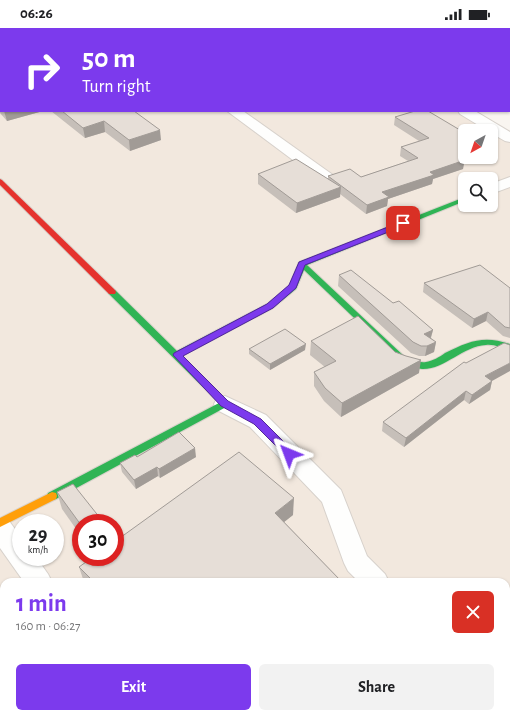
<!DOCTYPE html>
<html lang="en">
<head>
<meta charset="utf-8">
<style>
	:root { --surface:#fff; --page:#f2f2f2; --text:#202124; --muted:#757577; --accent:#7c3aed }
	body { margin:0; font-family:"Alegreya Sans",sans-serif; background:var(--page); color:var(--text); height:100vh; display:flex; flex-direction:column; font-size:15px; white-space:nowrap }
	* { box-sizing:border-box; margin:0 }
	p { font-size:13px; color:var(--muted) }
	.icon { flex:none; width:22px; height:22px; fill:none; stroke:currentColor; stroke-width:2; stroke-linecap:round; stroke-linejoin:round }
	.map { position:relative; flex:1; overflow:hidden }
	.drawer { position:absolute; left:0px; top:550px; width:510px; height:140px; display:flex; flex-direction:column; background:var(--surface); border-radius:12px 12px 0 0; box-shadow:0 1px 3px #0004 }
	.drawer>* { flex:none }
	.hud { position:absolute; left:0px; top:0px; width:510px; height:84px; box-shadow:0 1px 3px #0004; background:#7c3aed; color:#fff; overflow:hidden }
	.needle { width:26px; rotate:220deg }
	.controls { position:absolute; left:458px; top:96px; display:grid; gap:8px }
	.controls a { display:grid; place-items:center; width:40px; height:40px; border-radius:6px; background:var(--surface); box-shadow:0 1px 3px #0004; font-size:20px }
	.speed { position:absolute; left:12px; top:486px; display:flex; gap:8px; font-size:20px; font-weight:700; text-align:center }
	.speed>* { display:grid; place-content:center; width:52px; height:52px; border-radius:50%; background:var(--surface); box-shadow:0 1px 3px #0004; line-height:1 }
	.speed small { font-size:10px; font-weight:400 }
	.speed .limit { border:6px solid #d22; background:#fff; color:#111 }
	.pin { position:absolute; display:grid; place-items:center; width:34px; height:34px; color:#fff; margin:-17px; border-radius:8px; box-shadow:0 2px 6px #0006 }
	.me { position:absolute; width:44px; margin:-22px; rotate:316deg; stroke-linejoin:round; filter:drop-shadow(0 0 3px #0008) }
	.turn { display:flex; align-items:center; gap:14px; height:84px; padding:0 16px; font-size:18px }
	.turn .icon { width:52px; height:52px; stroke-width:2.5 }
	.turn b { display:block; font-size:28px; line-height:34px }
	.round { display:grid; place-items:center; flex:none; width:42px; height:42px; border-radius:6px; background:var(--page) }
	.overview { display:flex; align-items:center; justify-content:space-between; height:68px; padding:0 16px }
	h1 { font-size:24px; font-weight:700; line-height:30px; color:var(--accent) }
	.action { display:flex; gap:8px; margin-top:auto; padding:8px 16px }
	.action a { flex:1; height:46px; border-radius:6px; background:var(--accent); color:#fff; font-size:16px; font-weight:700; line-height:46px; text-align:center }
	.action a+a { background:var(--page); color:var(--text) }
	.status { display:flex; justify-content:space-between; align-items:center; height:28px; padding:0 20px; background:var(--surface); direction:ltr }
	.status svg { height:11px; fill:currentColor }
	.map>svg:first-child { display:block }
	.residential { fill:#f2e8de; fill-rule:evenodd }
	.lines { fill:none; stroke-linecap:round; stroke-linejoin:round }
	.street-casing { stroke:#d7d1cb; stroke-width:2 }
	.fast-casing { stroke:#d9d2cb; stroke-width:2 }
	.slow-casing { stroke:#d9d2cb; stroke-width:2 }
	.jam-casing { stroke:#d9d2cb; stroke-width:2 }
	.street { fill:#fefefd; fill-rule:evenodd }
	.fast { fill:#30b455; fill-rule:evenodd }
	.slow { fill:#ff9f0a; fill-rule:evenodd }
	.jam { fill:#e5322d; fill-rule:evenodd }
	.wall { fill:#c6bfb9 }
	.shaded-wall { fill:#a19b96 }
	.building { fill:#e6ded7; stroke:#a19b96 }
	.route { fill:#7c3aed; stroke:#51269a }
</style>
</head>
<body>
<div class="status"><b>06:26</b><svg viewBox="0 0 49 12"><path d="M0 12V9h3v3zM5 12V6h3v6zM10 12V3h3v9zM15 12V0h3v12zM26 1h20v11H26zM47 4h2v5h-2z"/></svg></div>
<div class="map">
<svg width="510" height="690" viewBox="0 0 510 690">
	<rect width="100%" height="100%" fill="#f9f5f0"/>
	<!-- residential -->
	<g class="residential">
		<polygon points="92,0 326,0 328,1 89,1"/>
		<path d="M0,28l1,55h473l36,22v585h-510zM465,103h26v26h-26zM465,151h26v26h-26zM21,495h34v34h-34zM81,495h34v34h-34zM4,554h502v132h-502z"/>
	</g>
	<g class="lines">
		<defs>
			<g id="street">
				<polygon points="311,0 324,0 325,1 312,1"/>
				<polygon points="227,83 243,83 333,147 335,150 333,153 327,155 321,153"/>
				<polygon points="458,83 475,83 510,104 510,114 505,113 491,105 491,103 488,103 460,86"/>
				<polygon points="510,149 510,159 491,166 491,156"/>
				<polygon points="225,368 266,387 341,462 367,528 385,546 389,554 359,554 348,543 344,535 322,474 250,399 217,382 214,376 217,370"/>
				<polygon points="0,490 9,493 21,509 21,529 36,529 48,546 52,554 24,554 0,520"/>
				<polygon points="506,670 510,672 510,690 493,690 491,686 506,686"/>
			</g>
			<g id="fast">
				<polygon points="111,0 119,0 110,1"/>
				<path d="M465,169v4l-158,64 98,92c7,3 14,6 21,5 6,-1 14,-5 19,-9 24,-12 39,-18 65,-9v6c-8,-2 -16,-6 -24,-5 -23,1 -42,25 -64,24 -8,-1 -16,-5 -23,-8l-95,-91 -8,19 -23,19 -91,48 48,48 -2,2 -172,93 -4,1 -4,-1 -1,-3 1,-3 171,-90 -110,-109 -1,-2 1,-2h6l62,61 90,-47 22,-18 10,-24z"/>
			</g>
			<g id="slow">
				<polygon points="1,34 1,38 0,39 0,35"/>
				<polygon points="52,464 56,465 57,468 56,471 0,499 0,490"/>
			</g>
			<polygon id="jam" points="0,151 2,152 115,262 116,264 115,266 109,266 0,157"/>
		</defs>
		<!-- street casing -->
		<use href="#street" class="street-casing"/>
		<!-- fast casing -->
		<use href="#fast" class="fast-casing"/>
		<!-- slow casing -->
		<use href="#slow" class="slow-casing"/>
		<!-- jam casing -->
		<use href="#jam" class="jam-casing"/>
		<!-- street -->
		<use href="#street" class="street"/>
		<!-- fast -->
		<use href="#fast" class="fast"/>
		<!-- slow -->
		<use href="#slow" class="slow"/>
		<!-- jam -->
		<use href="#jam" class="jam"/>
	</g>
	<!-- wall -->
	<g class="wall">
		<polygon points="1,46 1,83 43,83 7,93 0,85 0,47"/>
		<polygon points="51,83 134,83 161,112 130,123 105,104 85,110"/>
		<polygon points="415,83 464,135 463,141 433,151 432,156 388,171 387,178 366,186 340,166 340,169 296,185 258,156 258,146 328,151 328,148 361,149 408,133 400,128 401,119 419,113 394,97 395,89"/>
		<polygon points="339,247 393,275 433,302 431,310 436,314 434,324 425,328 419,328 411,325 338,258"/>
		<polygon points="424,255 510,260 510,310 503,308 486,293 472,300 423,264"/>
		<polygon points="311,313 419,345 341,389 324,373 314,358 314,344 325,339 310,327"/>
		<polygon points="249,321 305,322 270,342 249,326"/>
		<polygon points="466,335 492,353 490,362 469,376 464,372 404,419 382,403 383,394"/>
		<polygon points="137,429 196,429 160,450 158,448 136,461 122,444 120,435"/>
		<polygon points="57,464 81,495 81,508 62,481"/>
		<polygon points="293,487 284,494 342,554 84,554 79,539 117,512"/>
		<polygon points="196,686 462,686 466,690 199,690"/>
	</g>
	<!-- shaded-wall -->
	<g class="shaded-wall">
		<polygon points="4,83 43,83 7,93"/>
		<polygon points="104,93 105,104 85,110 83,100"/>
		<polygon points="160,102 161,112 130,123 129,112"/>
		<polygon points="465,127 465,129 482,129 464,135 463,141 433,151 432,156 388,171 387,178 366,186 367,177 382,164 430,144"/>
		<polygon points="341,159 340,169 296,185 297,175"/>
		<polygon points="488,284 486,293 472,300 474,291"/>
		<polygon points="433,302 430,312 424,306"/>
		<polygon points="436,314 434,324 425,328 427,318"/>
		<polygon points="306,316 305,322 270,342 270,336"/>
		<polygon points="421,332 419,345 341,389 342,375"/>
		<polygon points="510,335 510,343 483,358 485,348"/>
		<polygon points="492,353 490,362 469,376 472,367"/>
		<polygon points="466,363 464,372 404,419 406,410"/>
		<polygon points="195,420 196,429 160,450 159,441"/>
		<polygon points="157,439 158,448 136,461 134,452"/>
		<polygon points="294,470 293,487 274,502 275,485"/>
		<polygon points="4,684 4,686 31,686 25,690 0,690 0,687"/>
	</g>
	<!-- building -->
	<g class="building">
		<polygon points="1,46 1,78 0,77 0,47"/>
		<polygon points="62,83 134,83 160,102 129,112 104,93 83,100"/>
		<polygon points="415,83 428,83 465,105 465,127 463,128 465,132 430,144 434,147 382,164 389,169 367,177 328,148 350,141 361,149 418,130 401,119 429,110 395,89"/>
		<polygon points="296,131 341,159 297,175 258,146"/>
		<polygon points="480,237 510,260 510,300 505,299 488,284 474,291 424,255"/>
		<polygon points="351,242 393,275 399,273 433,302 424,306 436,314 427,318 421,318 413,314 339,247"/>
		<polygon points="358,288 395,324 406,328 421,332 342,375 325,360 314,344 336,333 311,313"/>
		<polygon points="285,301 306,316 270,336 249,321"/>
		<polygon points="504,315 510,317 510,335 485,348 492,353 472,367 466,363 406,410 383,394 464,334 466,335"/>
		<polygon points="179,404 195,420 159,441 157,439 134,452 120,435 135,427 137,429"/>
		<polygon points="239,424 294,470 275,485 342,554 94,554 79,539 93,529 115,529 115,509 117,512"/>
		<polygon points="73,456 104,495 81,495 81,497 57,464"/>
		<polygon points="4,591 4,684 0,687 0,593"/>
		<polygon points="207,686 462,686 466,690 211,690"/>
	</g>
	<!-- route -->
	<polygon class="route" points="403,193 407,195 406,197 305,237 296,260 273,280 183,328 228,373 261,391 293,423 294,426 293,428 286,428 254,396 221,378 173,327 174,325 267,276 289,257 299,234"/>
</svg>
<div class="controls">
<a><svg class="needle" viewBox="-14 -14 28 28"><path d="M0-13l5 13h-10z" fill="#e53935"/><path d="M0 13l5-13h-10z" fill="#757577"/></svg></a>
<a><svg class="icon" aria-label="search" viewBox="0 0 24 24"><circle cx="10" cy="10" r="6"/><path d="M15 15l6 6"/></svg></a>
</div>
<div class="speed"><div>29<small>km/h</small></div><div class="limit">30</div></div>
<div class="pin" style="left:403px;top:195px;background:#d93025"><svg class="icon" aria-label="arrive" viewBox="0 0 24 24"><path d="M6 21V4h12l-3 4 3 4H6"/></svg></div>
<svg class="me" style="left:289px;top:426px" viewBox="-20 -20 40 40"><path d="M0-17L14 15 0 8-14 15z" fill="#7c3aed" stroke="#fff" stroke-width="4"/></svg>
<div class="hud">
<div class="turn"><svg class="icon" aria-label="right" viewBox="0 0 24 24"><path d="M7 20v-9h11M14 6l5 5-5 5"/></svg><div><b>50 m</b>Turn right</div></div>
</div>
<section class="drawer">
<div class="overview"><div><h1>1 min</h1><p>160 m · 06:27</p></div><a class="round" style="background:#d93025;color:#fff"><svg class="icon" aria-label="close" viewBox="0 0 24 24"><path d="M6 6l12 12M18 6L6 18"/></svg></a></div>
<div class="action"><a>Exit</a><a>Share</a></div>
</section>
</div>
</body>
</html>
